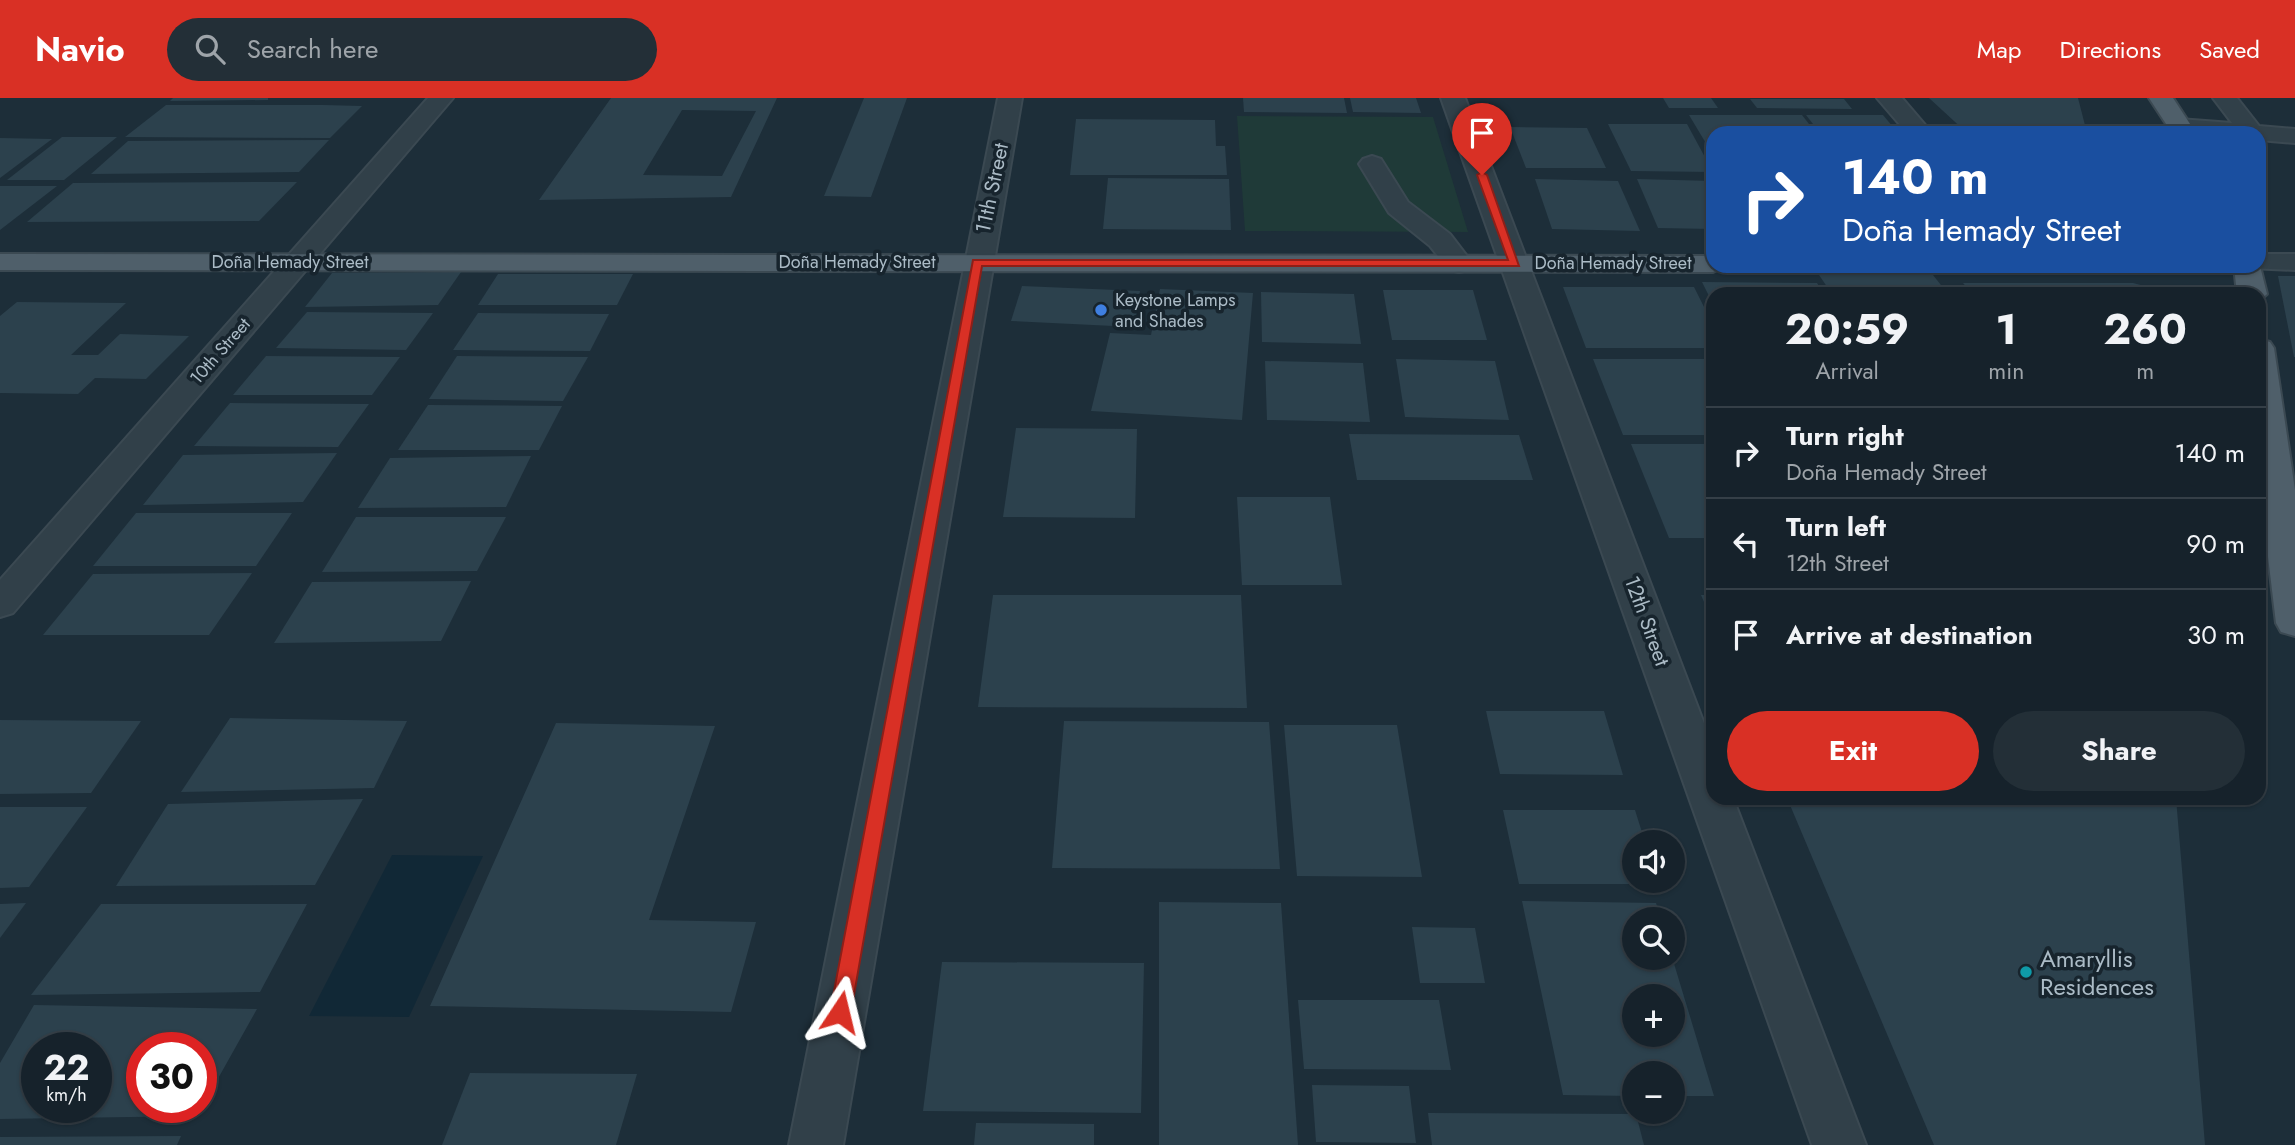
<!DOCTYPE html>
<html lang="en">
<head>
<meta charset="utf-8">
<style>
	:root { --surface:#16222b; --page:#232f37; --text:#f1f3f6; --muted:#9ea4a9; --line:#353f47; --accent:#d93025 }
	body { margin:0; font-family:Jost,sans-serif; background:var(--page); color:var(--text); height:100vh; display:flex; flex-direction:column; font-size:26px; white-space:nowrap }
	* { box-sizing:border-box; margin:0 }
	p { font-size:23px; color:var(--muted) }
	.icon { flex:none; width:38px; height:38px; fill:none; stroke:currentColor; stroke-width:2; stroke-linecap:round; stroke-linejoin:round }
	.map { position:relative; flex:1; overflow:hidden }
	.details { position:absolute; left:1706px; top:189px; width:560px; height:518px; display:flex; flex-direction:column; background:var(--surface); border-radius:21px; box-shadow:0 2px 5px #0004,0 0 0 2px var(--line) }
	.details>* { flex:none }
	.hud { position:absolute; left:1706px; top:28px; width:560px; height:147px; border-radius:21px; box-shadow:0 2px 5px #0004,0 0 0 2px var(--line); background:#1a4fa0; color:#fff; overflow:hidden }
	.fabs { position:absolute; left:1622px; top:732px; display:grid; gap:14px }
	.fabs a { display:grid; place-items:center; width:63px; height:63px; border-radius:50%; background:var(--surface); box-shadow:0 2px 5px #0004,0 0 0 2px var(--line); font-size:35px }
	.speed { position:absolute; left:21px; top:934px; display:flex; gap:14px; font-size:35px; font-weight:700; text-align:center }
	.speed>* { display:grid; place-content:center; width:91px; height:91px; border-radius:50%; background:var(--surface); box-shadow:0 2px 5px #0004,0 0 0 2px var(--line); line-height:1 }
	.speed small { font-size:18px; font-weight:400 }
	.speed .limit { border:10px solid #d22; background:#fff; color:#111 }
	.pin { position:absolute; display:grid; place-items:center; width:60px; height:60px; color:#fff; margin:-72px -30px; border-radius:50% 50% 50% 0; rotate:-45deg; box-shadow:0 0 7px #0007 }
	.pin .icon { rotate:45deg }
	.me { position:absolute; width:77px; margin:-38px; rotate:10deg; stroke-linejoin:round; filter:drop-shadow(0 0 5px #0008) }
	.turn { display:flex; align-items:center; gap:24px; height:147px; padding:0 21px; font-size:32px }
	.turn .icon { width:91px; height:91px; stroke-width:2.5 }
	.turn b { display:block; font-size:49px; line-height:60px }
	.eta { display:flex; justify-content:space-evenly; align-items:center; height:119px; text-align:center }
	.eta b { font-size:42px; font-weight:700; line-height:49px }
	.button { display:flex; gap:14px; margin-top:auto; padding:14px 21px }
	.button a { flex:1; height:80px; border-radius:42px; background:var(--accent); color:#fff; font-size:28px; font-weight:700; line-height:80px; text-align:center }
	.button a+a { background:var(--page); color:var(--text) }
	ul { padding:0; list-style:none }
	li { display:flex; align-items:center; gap:21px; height:91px; padding:0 21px; border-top:2px solid var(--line) }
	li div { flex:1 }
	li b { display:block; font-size:26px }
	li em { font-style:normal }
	header { display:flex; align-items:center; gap:42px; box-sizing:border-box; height:98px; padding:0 35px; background:var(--accent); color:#fff }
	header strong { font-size:33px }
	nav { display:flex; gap:38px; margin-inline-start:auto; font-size:24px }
	.search { width:490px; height:63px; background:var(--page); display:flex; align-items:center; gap:18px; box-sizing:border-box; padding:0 24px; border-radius:38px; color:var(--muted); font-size:26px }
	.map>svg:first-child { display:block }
	.green { fill:#1f3a38 }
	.water { fill:#112836 }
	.building { fill:#2c414d; fill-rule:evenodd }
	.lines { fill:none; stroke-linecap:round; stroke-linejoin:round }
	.minor-casing { stroke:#3b4952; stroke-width:4 }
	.major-casing { stroke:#3b4952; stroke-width:4 }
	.minor { fill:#314049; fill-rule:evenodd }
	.major { fill:#4f5f6a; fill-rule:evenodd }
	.route { fill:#d93025; stroke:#8d1f18; stroke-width:2 }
	.shop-dot { fill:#3f7fe0; stroke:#17242d; stroke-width:2.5 }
	.culture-dot { fill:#0f9aa8; stroke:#17242d; stroke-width:2.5 }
	.labels { text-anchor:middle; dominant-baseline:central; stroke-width:7; stroke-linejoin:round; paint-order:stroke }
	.far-street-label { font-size:18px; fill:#abbbc6; stroke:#17242d }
	.far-poi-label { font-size:18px; fill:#abbbc6; stroke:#17242d; text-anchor:start }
	.street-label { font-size:21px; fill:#abbbc6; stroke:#17242d }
	.near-poi-label { font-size:24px; fill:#abbbc6; stroke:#17242d; text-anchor:start }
</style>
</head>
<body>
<header>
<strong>Navio</strong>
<div class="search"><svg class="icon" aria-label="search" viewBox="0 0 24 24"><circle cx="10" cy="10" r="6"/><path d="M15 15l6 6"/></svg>Search here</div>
<nav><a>Map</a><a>Directions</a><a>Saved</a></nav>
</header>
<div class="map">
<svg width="2295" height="1047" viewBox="0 0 2295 1047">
	<rect width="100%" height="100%" fill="#1d2e39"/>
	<!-- green -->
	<polygon class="green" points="1237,18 1433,19 1468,134 1245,133"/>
	<!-- water -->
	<polygon class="water" points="392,757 483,758 409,919 309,918"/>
	<!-- building -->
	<g class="building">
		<polygon points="173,0 268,0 268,2 170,3"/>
		<path d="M611,0h166l-46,99 -192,3zM682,12l74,1 -34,65 -79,-1z"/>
		<polygon points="864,0 907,0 871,99 824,98"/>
		<polygon points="1243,0 1344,0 1347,15 1244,14"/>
		<polygon points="1350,0 1416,0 1421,15 1353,14"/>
		<polygon points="1663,0 1711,0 1718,10 1669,10"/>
		<polygon points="1929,0 2078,0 2087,35 1967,35"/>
		<polygon points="1750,1 1844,1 1852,11 1757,10"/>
		<polygon points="166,7 323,7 362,8 330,40 125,39"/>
		<polygon points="1689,17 1802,17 1816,35 1713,35 1713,47 1707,47"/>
		<polygon points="1806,17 1883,17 1898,35 1820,35"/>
		<polygon points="1076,21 1215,22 1216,48 1225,48 1227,77 1070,77"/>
		<polygon points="1608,26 1687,26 1713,74 1631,73"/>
		<polygon points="1510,29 1587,30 1606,70 1526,70"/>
		<polygon points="62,39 117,39 64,82 7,82"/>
		<polygon points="0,40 52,41 0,80"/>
		<polygon points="329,42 299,74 91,76 128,43"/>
		<polygon points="1108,80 1229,81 1231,132 1103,131"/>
		<polygon points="1535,81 1618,83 1640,133 1552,131"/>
		<polygon points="1637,81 1713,83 1713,131 1658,130"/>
		<polygon points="252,84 297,84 259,123 27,124 73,85"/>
		<polygon points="0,88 57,88 0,132"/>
		<polygon points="461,174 438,207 305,209 332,175"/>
		<polygon points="498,176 633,176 617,207 478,207"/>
		<polygon points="1819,177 1933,177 1948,196 1832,196"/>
		<polygon points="2278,178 2295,178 2295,259 2294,259"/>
		<polygon points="1702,184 1817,185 1824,196 1713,196 1713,206"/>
		<polygon points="1963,185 2133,185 2156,191 2164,196 1972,196"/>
		<polygon points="1022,188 1140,193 1134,229 1011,223"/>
		<polygon points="1563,189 1694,189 1713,227 1713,250 1586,250"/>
		<polygon points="1160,191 1253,195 1242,322 1091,313 1110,235 1151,237"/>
		<polygon points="1383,192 1473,192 1487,242 1392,242"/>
		<polygon points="1261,194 1354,196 1361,246 1262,244"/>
		<polygon points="17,204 126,205 71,257 98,257 120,236 189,238 146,281 95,280 78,296 0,295 0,218"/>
		<polygon points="307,214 433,215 406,252 276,250"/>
		<polygon points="478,215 609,216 590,253 453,252"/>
		<polygon points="266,258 400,259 372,297 233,297"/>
		<polygon points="457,258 588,259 563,303 429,301"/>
		<polygon points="1396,261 1495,263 1509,322 1405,319"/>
		<polygon points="1593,261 1713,261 1713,337 1623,337"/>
		<polygon points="1265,263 1363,265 1370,324 1267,322"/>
		<polygon points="230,305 369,306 338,349 194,348"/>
		<polygon points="428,307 562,308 539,352 398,352"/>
		<polygon points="1016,330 1137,331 1135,420 1003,419"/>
		<polygon points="1349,336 1519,337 1533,382 1357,382"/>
		<polygon points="1631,346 1713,346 1713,440 1669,440"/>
		<polygon points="337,355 303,404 143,407 183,357"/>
		<polygon points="531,358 506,409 358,410 390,360"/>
		<polygon points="1237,399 1330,399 1342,487 1242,487"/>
		<polygon points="136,415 292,415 256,468 93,468"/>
		<polygon points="356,419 506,419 477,473 322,474"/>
		<polygon points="252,475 209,537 43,537 93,476"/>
		<polygon points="471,483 441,543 274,545 312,484"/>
		<polygon points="993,497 1241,497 1247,610 978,609"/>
		<polygon points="1701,497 1713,497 1713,525"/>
		<polygon points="1486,613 1604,613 1623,677 1500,676"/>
		<polygon points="230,620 407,623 374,690 181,694"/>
		<polygon points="0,622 141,623 91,695 0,696"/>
		<polygon points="1064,623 1269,624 1280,771 1052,770"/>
		<polygon points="556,625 715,628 649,822 756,824 731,914 430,908"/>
		<polygon points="1284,627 1397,627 1422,779 1297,778"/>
		<polygon points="1787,700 2176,700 2205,1047 1934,1047"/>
		<polygon points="363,701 315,787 116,788 168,706"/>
		<polygon points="0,709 87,709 29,789 0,790"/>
		<polygon points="1503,712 1635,712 1645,744 1634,744 1634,782 1657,782 1658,786 1519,786"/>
		<path d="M1522,803l134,2 5,16h-27v38h38l42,139h-41v-23h-39v23l-71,-1zM1634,898h39v38h-39z"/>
		<polygon points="1159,804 1281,805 1298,1047 1159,1047"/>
		<polygon points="26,805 0,840 0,806"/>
		<polygon points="101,806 307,806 260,894 31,897"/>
		<polygon points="1412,829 1475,830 1485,885 1420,885"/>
		<polygon points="942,864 1144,865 1141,1015 923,1013"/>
		<polygon points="1298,902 1439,902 1451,972 1304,971"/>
		<path d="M34,907l223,4 -60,107 -197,3v-56zM37,950h59v60h-59zM142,950h59v60h-59z"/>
		<polygon points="470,975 637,976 616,1047 442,1047"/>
		<polygon points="1312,987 1409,988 1416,1045 1316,1044"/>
		<polygon points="1428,1015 1636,1016 1644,1047 1432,1047"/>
		<polygon points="976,1025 1094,1026 1094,1047 974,1047"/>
		<polygon points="181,1038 177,1047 0,1047 0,1039"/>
	</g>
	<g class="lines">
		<defs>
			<g id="minor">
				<polygon points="428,0 453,0 13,515 0,519 0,482"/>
				<polygon points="998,0 1022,0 843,1047 789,1047"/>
				<polygon points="1441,0 1465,0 1713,649 1713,700 1733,700 1866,1047 1812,1047"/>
				<polygon points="1877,0 1902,0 1932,35 1907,35"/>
				<polygon points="2213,0 2237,0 2259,28 2295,31 2295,45 2259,42 2259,35 2178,35 2167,28 2170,23 2179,21 2232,25"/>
				<polygon points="1372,58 1381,61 1408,104 1450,136 1473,166 1469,172 1459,174 1449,172 1430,148 1389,115 1359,66 1363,61"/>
				<polygon points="2259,156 2295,156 2295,172 2249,170 2259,168"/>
			</g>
			<g id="major">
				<polygon points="2149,0 2173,0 2196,35 2172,35"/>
				<polygon points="0,156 1713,158 1713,168 1726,168 1713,174 0,172"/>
				<polygon points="2259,164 2267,196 2259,203 2259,196 2237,196 2234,168 2259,168"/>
				<polygon points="2259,241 2270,244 2274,250 2295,392 2295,538 2281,534 2276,525 2259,384"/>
			</g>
		</defs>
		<!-- minor casing -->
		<use href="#minor" class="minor-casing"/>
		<!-- major casing -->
		<use href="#major" class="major-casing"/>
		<!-- minor -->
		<use href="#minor" class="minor"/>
		<!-- major -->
		<use href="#major" class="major"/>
	</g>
	<!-- route -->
	<polygon class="route" points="1482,74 1487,77 1519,168 982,168 851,914 848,920 840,923 833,920 830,914 973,162 1508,162 1477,77"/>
	<!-- markers -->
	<circle class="shop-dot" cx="1101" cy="212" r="7"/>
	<circle class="culture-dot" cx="2026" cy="874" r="7"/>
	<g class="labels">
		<!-- far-street labels -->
		<g class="far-street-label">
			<text x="290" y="164">Doña Hemady Street</text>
			<text x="857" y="164">Doña Hemady Street</text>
			<text x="1613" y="165">Doña Hemady Street</text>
			<text transform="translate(220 253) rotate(-49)">10th Street</text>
		</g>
		<!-- far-poi labels -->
		<g class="far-poi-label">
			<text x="1115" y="202">Keystone Lamps<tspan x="1115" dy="21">and Shades</tspan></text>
		</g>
		<!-- street labels -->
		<g class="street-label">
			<text transform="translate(992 90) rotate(-78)">11th Street</text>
			<text transform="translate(1647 523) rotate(70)">12th Street</text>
		</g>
		<!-- near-poi labels -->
		<g class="near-poi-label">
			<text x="2040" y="860">Amaryllis<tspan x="2040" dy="28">Residences</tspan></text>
		</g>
	</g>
</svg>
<div class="fabs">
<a><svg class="icon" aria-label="sound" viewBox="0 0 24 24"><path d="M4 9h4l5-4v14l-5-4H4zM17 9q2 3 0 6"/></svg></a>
<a><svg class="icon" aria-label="search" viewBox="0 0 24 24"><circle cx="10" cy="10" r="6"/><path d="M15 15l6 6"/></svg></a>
<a>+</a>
<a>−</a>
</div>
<div class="speed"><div>22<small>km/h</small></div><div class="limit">30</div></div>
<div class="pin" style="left:1482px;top:77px;background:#d93025"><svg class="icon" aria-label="arrive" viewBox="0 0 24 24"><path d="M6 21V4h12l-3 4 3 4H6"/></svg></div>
<svg class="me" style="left:840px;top:914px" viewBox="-20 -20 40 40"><path d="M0-17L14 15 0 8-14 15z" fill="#d93025" stroke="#fff" stroke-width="4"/></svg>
<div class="hud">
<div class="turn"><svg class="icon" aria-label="right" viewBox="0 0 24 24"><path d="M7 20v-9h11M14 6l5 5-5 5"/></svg><div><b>140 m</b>Doña Hemady Street</div></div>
</div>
<section class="details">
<div class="eta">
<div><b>20:59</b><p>Arrival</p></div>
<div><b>1</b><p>min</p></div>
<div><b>260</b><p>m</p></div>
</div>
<ul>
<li><svg class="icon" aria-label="right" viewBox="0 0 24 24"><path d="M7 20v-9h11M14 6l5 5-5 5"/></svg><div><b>Turn right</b><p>Doña Hemady Street</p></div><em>140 m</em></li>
<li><svg class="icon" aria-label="left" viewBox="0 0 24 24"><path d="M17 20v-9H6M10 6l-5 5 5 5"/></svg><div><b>Turn left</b><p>12th Street</p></div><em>90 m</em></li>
<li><svg class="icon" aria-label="arrive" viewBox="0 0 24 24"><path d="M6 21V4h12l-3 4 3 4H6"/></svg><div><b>Arrive at destination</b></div><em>30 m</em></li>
</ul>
<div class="button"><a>Exit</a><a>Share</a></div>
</section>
</div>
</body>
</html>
